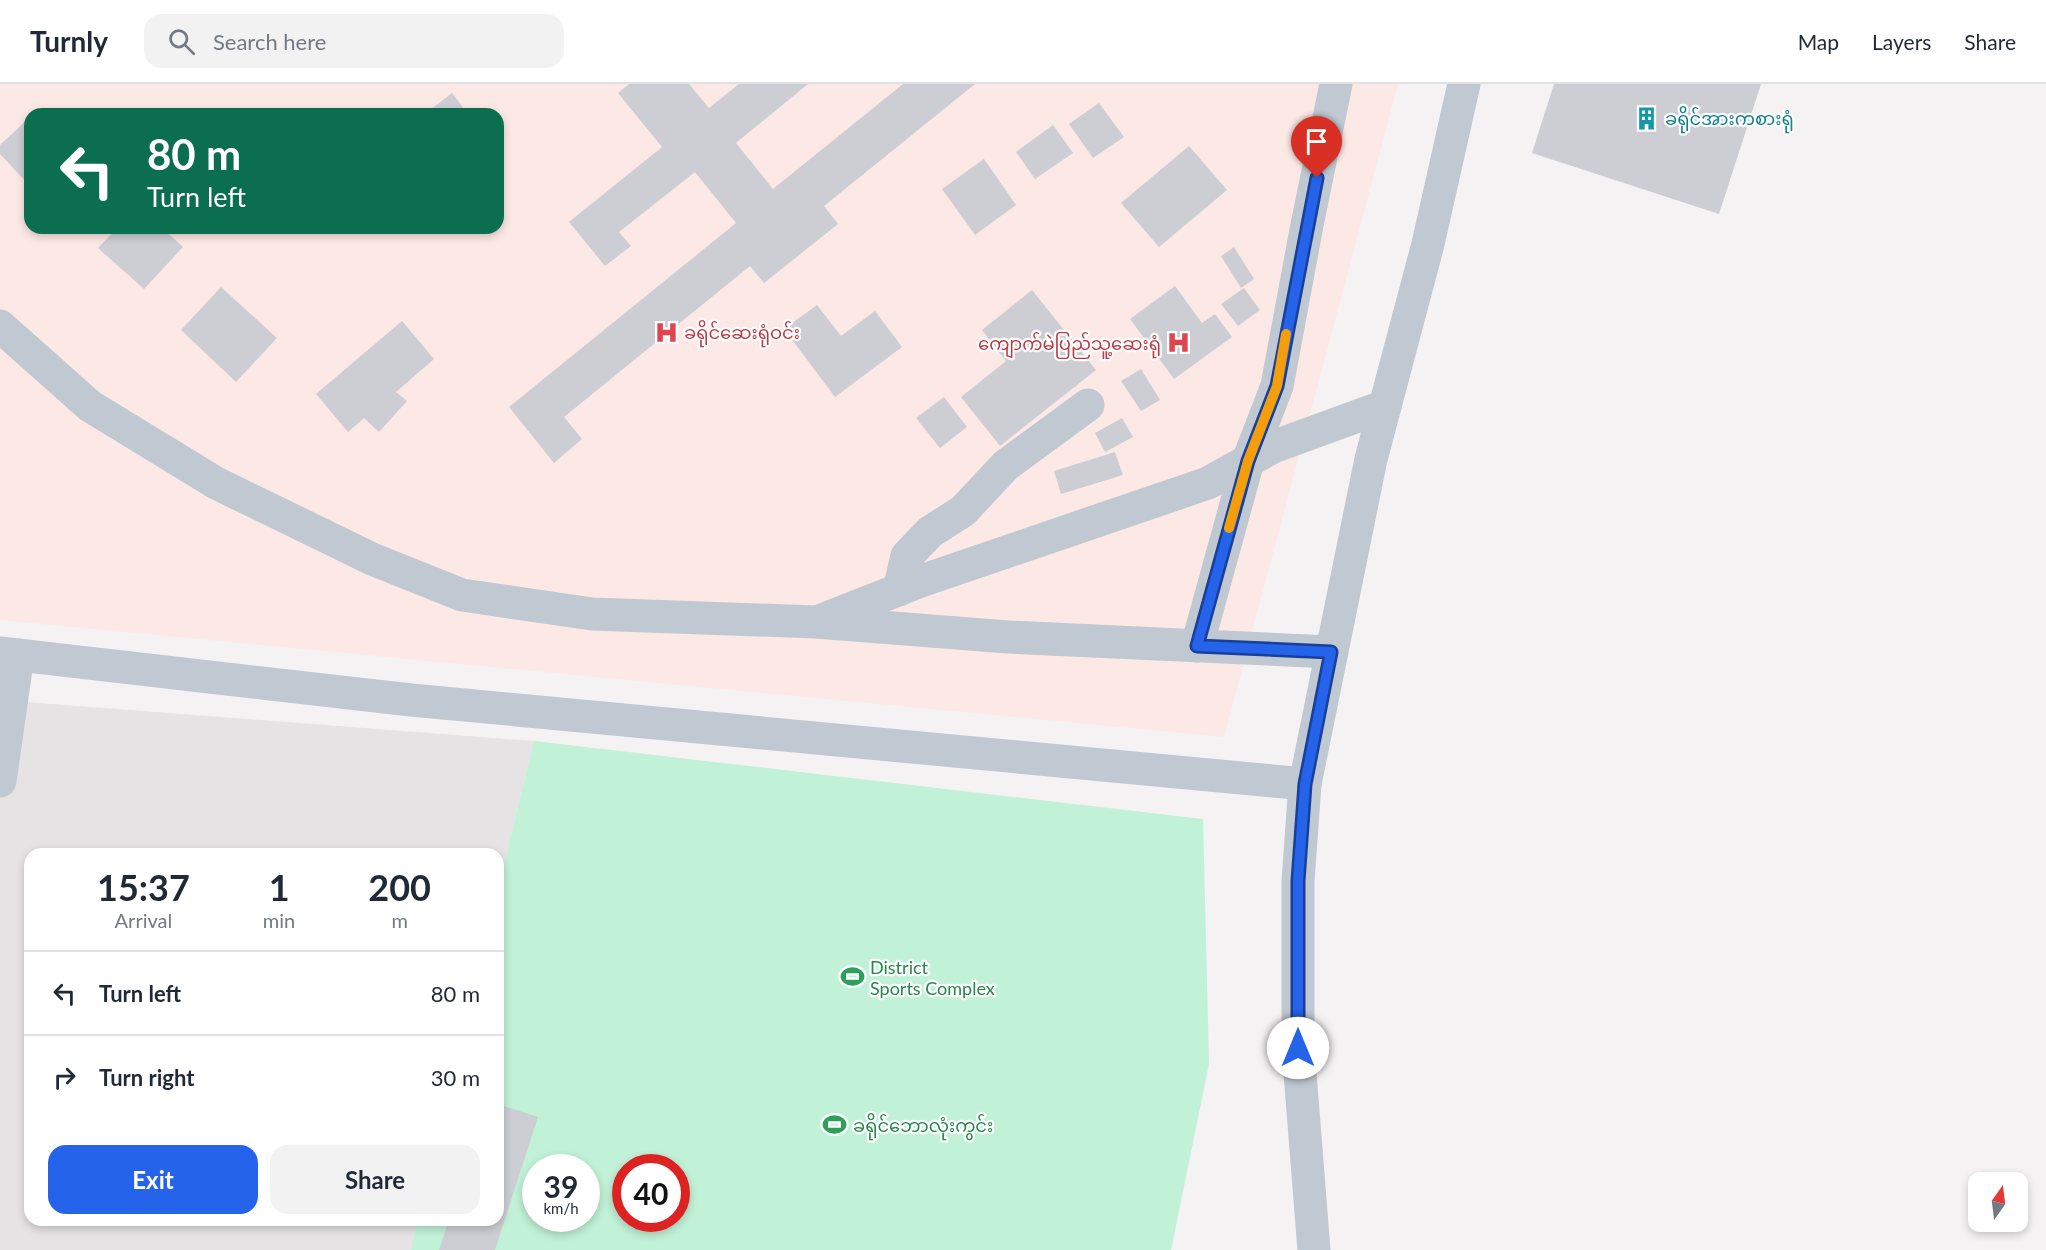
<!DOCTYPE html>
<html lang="en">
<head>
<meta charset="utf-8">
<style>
	:root { --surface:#fff; --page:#f2f2f3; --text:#1f2937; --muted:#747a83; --line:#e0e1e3; --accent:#2563eb }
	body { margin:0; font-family:Lato,"Noto Sans Myanmar",sans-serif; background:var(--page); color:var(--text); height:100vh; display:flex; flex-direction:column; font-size:22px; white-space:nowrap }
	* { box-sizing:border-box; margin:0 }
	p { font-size:20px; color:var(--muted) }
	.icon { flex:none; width:33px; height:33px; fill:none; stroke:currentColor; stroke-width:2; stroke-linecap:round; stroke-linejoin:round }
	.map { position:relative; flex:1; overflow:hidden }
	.side { position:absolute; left:24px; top:764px; width:480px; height:378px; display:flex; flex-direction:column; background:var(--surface); border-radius:18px; box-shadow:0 3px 9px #0003 }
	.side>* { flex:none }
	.banner { position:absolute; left:24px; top:24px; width:480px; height:126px; border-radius:18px; box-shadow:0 3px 9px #0003; background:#0b6e4f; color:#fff; overflow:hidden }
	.needle { width:39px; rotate:14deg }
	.buttons { position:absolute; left:1968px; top:1088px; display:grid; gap:12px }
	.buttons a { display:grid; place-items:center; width:60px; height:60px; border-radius:12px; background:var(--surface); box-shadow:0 3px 9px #0003; font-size:30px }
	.speed { position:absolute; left:522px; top:1070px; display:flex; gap:12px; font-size:30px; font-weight:700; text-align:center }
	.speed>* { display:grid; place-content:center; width:78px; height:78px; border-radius:50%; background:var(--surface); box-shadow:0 3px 9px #0003; line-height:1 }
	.speed small { font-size:15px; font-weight:400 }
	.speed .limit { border:9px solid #d22; background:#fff; color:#111 }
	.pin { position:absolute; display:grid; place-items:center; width:51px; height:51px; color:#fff; margin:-62px -26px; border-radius:50% 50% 50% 0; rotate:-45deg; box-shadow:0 0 6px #0007 }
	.pin .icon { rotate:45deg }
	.me { position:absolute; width:66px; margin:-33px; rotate:0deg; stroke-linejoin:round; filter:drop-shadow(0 0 4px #0008) }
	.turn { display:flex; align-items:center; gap:21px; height:126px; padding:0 24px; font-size:27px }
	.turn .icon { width:78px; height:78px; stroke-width:2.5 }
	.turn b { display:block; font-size:42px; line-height:51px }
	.eta { display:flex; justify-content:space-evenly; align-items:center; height:102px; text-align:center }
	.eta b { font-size:36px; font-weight:700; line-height:42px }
	.button { display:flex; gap:12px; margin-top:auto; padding:12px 24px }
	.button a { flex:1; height:69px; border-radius:18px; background:var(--accent); color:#fff; font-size:24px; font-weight:700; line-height:69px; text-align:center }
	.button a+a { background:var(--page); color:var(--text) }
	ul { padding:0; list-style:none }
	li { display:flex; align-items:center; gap:18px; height:84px; padding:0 24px; border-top:2px solid var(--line) }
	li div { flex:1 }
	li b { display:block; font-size:22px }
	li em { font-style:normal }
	header { display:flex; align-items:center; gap:36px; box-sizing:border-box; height:84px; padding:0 30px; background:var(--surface); border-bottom:2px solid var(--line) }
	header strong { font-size:28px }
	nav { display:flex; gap:33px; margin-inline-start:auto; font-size:21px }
	.search { width:420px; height:54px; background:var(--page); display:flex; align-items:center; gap:15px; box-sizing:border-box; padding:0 21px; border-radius:18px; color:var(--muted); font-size:22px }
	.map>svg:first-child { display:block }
	.education { fill:#e5e3e4 }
	.medical { fill:#fce8e5; fill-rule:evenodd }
	.grass { fill:#c1f1d7; fill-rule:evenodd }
	.building { fill:#ccced4 }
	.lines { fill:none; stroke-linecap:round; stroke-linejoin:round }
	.minor { stroke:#c0c8d1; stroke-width:33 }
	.route-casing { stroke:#184099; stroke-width:15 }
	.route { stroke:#2563eb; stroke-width:10 }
	.slow { stroke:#f59e0b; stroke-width:10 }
	.labels { text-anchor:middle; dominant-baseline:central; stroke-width:4.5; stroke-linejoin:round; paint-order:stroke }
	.culture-label { font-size:18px; fill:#0d838f; stroke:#fff; text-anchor:start }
	.health-label { font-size:18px; fill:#be3a42; stroke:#fff; text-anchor:start }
	.leisure-label { font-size:18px; fill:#27864d; stroke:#fff; text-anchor:start }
</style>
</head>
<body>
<header>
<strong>Turnly</strong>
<div class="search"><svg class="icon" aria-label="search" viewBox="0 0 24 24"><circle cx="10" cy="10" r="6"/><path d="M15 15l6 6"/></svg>Search here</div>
<nav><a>Map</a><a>Layers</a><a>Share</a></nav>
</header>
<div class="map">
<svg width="2046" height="1166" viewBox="0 0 2046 1166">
	<rect width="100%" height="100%" fill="#f4f2f2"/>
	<!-- education -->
	<polygon class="education" points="0,616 534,657 498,806 498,770 30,770 30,1136 418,1136 411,1166 0,1166"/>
	<!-- medical -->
	<path class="medical" d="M0,0h1398l-174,653 -1224,-117zM30,30h468v114h-468z"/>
	<!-- grass -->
	<path class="grass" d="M534,657l669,78 6,245 -38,186h-760l7,-30h80v-330zM536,1083h50v51h-50zM626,1083h50v51h-50z"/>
	<!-- building -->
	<g class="building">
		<polygon points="629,0 689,0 709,24 739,0 808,0 736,59 773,105 903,0 975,0 824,122 838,140 764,199 750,182 564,333 582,355 554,379 509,323 736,139 695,88 619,148 631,162 605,182 569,138 662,63 618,9"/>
		<polygon points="1554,0 1761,0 1719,130 1532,69"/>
		<polygon points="452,9 468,30 425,30"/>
		<polygon points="1099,19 1124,53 1093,74 1069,40"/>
		<polygon points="30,33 30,102 0,70 0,61"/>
		<polygon points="1053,41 1073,69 1035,95 1016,68"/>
		<polygon points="1189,62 1227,106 1159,163 1121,119"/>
		<polygon points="984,75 1016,121 975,151 942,105"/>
		<polygon points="117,144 162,144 183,163 144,205 98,164"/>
		<polygon points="1234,163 1254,195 1241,204 1221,172"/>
		<polygon points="1175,202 1202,239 1215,230 1232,253 1174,295 1130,235"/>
		<polygon points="221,203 277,254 236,298 181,246"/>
		<polygon points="1244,204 1260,226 1238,242 1221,220"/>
		<polygon points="1032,206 1096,286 1000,362 961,313 1006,277 982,246"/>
		<polygon points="817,221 841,252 875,227 902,263 835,313 784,245"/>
		<polygon points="402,237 434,275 396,308 407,317 379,348 364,334 348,348 316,310"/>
		<polygon points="1141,285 1160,316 1141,327 1121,297"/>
		<polygon points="944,313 967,343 940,364 916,334"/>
		<polygon points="1122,334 1133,353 1105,368 1095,349"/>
		<polygon points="1115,368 1123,391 1061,410 1054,387"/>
		<polygon points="498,1020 538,1033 495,1166 439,1166 449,1136 498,1136"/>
	</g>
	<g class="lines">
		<!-- minor -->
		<g class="minor">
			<polyline points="0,242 90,322 216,399 372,475 462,511 592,530 816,538 1008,553 1331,568"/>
			<polyline points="899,506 907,472 930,448 963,427 1006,381 1088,321"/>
			<polyline points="824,535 921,497 1208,399 1273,363 1385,322"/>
			<polyline points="1197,562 1248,377 1277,302 1307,141 1336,0"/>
			<polyline points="0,569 411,616 1305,700"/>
			<polyline points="0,697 18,571"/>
			<polyline points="1314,1166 1298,964 1298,797 1305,700 1371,375 1428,160 1464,0"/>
		</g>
	</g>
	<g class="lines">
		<defs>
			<polyline id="route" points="1298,964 1298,797 1305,700 1331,568 1197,562 1248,377 1277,302 1317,94"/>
		</defs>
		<!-- route casing -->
		<use href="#route" class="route-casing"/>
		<!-- route -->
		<use href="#route" class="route"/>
		<!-- slow -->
		<polyline class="slow" points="1229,444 1248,377 1277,302 1286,250"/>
	</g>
	<!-- icons -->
	<defs>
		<symbol id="building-bare" viewBox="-9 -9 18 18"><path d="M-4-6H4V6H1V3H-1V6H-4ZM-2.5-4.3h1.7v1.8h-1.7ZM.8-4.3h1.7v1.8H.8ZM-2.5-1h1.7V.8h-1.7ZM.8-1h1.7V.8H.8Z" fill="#0f9aa8" stroke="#fff" stroke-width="2.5" paint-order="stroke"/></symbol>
		<symbol id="hospital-bare" viewBox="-9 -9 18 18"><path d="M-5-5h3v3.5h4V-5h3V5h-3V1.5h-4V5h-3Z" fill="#e0444e" stroke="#fff" stroke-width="2.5" paint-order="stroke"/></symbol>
		<symbol id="stadium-bare" viewBox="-9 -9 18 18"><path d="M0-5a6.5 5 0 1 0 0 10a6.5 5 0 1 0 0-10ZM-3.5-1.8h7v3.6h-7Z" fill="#2e9e5b" stroke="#fff" stroke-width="2.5" paint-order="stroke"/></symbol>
	</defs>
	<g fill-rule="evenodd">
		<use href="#building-bare" x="1630" y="18" width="33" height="33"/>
		<use href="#hospital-bare" x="650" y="232" width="33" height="33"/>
		<use href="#hospital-bare" x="1162" y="242" width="33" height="33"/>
		<use href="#stadium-bare" x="836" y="876" width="33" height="33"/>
		<use href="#stadium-bare" x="818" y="1024" width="33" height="33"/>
	</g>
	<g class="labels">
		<!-- culture labels -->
		<g class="culture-label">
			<text x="1665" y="34">ခရိုင်အားကစားရုံ</text>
		</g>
		<!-- health labels -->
		<g class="health-label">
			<text x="684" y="248">ခရိုင်ဆေးရုံဝင်း</text>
			<text x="1161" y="259" text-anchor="end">ကျောက်မဲပြည်သူ့ဆေးရုံ</text>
		</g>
		<!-- leisure labels -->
		<g class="leisure-label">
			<text x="870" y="883">District<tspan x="870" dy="21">Sports Complex</tspan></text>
			<text x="853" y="1041">ခရိုင်ဘောလုံးကွင်း</text>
		</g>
	</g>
</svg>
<div class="buttons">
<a><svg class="needle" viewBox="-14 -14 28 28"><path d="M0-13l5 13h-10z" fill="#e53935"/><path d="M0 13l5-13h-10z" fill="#747a83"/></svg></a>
</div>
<div class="speed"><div>39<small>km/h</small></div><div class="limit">40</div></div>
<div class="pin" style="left:1317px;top:94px;background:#d93025"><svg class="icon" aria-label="arrive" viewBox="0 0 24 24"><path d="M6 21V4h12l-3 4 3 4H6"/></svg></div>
<svg class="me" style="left:1298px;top:964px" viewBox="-20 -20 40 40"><circle r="19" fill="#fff"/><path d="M0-13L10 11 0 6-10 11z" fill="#2563eb"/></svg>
<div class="banner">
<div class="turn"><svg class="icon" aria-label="left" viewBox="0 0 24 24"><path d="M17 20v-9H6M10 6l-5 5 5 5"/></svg><div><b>80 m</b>Turn left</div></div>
</div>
<section class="side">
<div class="eta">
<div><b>15:37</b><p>Arrival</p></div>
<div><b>1</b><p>min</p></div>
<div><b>200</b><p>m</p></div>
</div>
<ul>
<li><svg class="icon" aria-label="left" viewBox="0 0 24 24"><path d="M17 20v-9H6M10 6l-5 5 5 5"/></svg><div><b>Turn left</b></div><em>80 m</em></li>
<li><svg class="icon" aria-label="right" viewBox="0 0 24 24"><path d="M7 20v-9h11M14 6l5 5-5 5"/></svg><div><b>Turn right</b></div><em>30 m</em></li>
</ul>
<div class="button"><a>Exit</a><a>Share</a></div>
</section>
</div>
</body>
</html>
